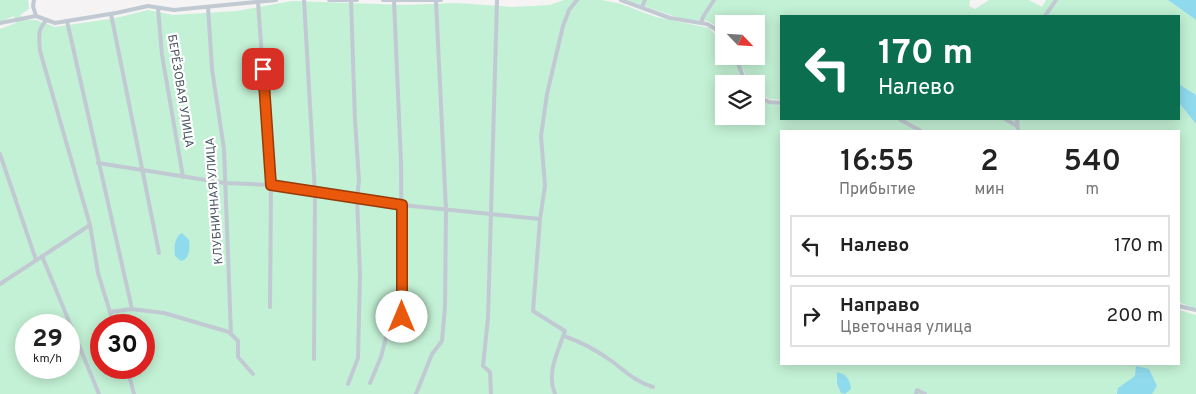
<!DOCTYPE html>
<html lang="ru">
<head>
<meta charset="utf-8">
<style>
	:root { --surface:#fff; --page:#f2f2f2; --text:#222; --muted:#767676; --line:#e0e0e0 }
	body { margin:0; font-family:Overpass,sans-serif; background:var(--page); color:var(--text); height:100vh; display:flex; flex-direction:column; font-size:19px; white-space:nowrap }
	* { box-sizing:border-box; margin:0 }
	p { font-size:16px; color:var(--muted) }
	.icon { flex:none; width:28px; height:28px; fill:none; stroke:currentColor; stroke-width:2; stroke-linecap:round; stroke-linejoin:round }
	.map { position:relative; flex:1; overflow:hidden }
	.panel { position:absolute; left:780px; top:130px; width:400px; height:235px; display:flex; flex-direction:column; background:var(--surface); border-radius:0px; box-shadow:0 2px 12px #0003 }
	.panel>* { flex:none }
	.top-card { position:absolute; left:780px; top:15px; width:400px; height:105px; border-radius:0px; box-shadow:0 2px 12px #0003; background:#0b6e4f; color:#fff; overflow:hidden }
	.needle { width:32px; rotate:115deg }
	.controls { position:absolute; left:715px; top:15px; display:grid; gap:10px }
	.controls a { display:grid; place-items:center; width:50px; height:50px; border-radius:0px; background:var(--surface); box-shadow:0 2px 12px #0003; font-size:25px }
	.speed { position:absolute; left:15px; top:314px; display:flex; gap:10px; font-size:25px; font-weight:700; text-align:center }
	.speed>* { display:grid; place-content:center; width:65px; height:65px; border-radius:50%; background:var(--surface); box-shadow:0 2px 12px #0003; line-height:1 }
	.speed small { font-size:12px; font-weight:400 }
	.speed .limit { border:8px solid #d22; background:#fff; color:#111 }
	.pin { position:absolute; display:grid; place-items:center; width:42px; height:42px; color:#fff; margin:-21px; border-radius:10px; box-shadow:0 2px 8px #0006 }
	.me { position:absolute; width:55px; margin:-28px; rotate:0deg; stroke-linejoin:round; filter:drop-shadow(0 0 4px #0008) }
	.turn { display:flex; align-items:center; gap:18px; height:105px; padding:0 15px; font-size:22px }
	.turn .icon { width:65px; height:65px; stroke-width:2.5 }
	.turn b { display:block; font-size:35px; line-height:42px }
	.eta { display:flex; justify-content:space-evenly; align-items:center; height:85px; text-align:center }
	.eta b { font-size:30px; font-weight:600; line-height:35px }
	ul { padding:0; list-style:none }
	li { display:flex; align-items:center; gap:15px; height:62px; margin:0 10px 8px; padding:0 5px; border:2px solid var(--line); border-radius:0px }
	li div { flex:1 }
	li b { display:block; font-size:19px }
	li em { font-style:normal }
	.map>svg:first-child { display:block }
	.green { fill:#c3f1d5; fill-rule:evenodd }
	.water { fill:#90daee }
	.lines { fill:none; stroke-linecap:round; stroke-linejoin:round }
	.street { stroke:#c1cad2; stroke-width:4 }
	.route-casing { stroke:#983908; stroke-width:12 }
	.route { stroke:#ea580c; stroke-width:9 }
	.labels { text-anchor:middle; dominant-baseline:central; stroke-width:4.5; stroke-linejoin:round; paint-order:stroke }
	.street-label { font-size:12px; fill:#4a5661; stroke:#fff }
</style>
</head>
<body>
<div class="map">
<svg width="1196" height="394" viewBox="0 0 1196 394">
	<rect width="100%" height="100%" fill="#f5f3f3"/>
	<!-- green -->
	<path class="green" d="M0,0h28l1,9 -9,6 5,5h11l19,7 61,-9 32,-8 25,5 64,-4 55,-10 114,4 51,-2 55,4 38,-2 14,-5h38l19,4 35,13 53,11 15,16v12h32v-32h-32v6l-16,-9 -26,-2 -55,-19h343l-1,6 6,3 14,-9h40l13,7 4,-7h122l28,20v75l-17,-11v-68h-398v84l-11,-1 -14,-7v-8h-6l-7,-15 -3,6 2,9h-18v32h32v-18l12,5 13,3v13h398v-16l17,21v185l-17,-7v-171h-398v233h398v-54l17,5v79h-1196v-365l16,-6 -2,-7 -14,6zM26,325h43v43h-43zM101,325h43v43h-43z"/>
	<!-- water -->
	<g class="water">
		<polygon points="1168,0 1196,0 1196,20"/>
		<polygon points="1179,84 1196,95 1196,124 1179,103"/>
		<path d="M182,233l7,7c1,7 1,19 -8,21l-6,-5c-1,-8 -1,-19 7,-23z"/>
		<polygon points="1136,366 1149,369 1157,386 1152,394 1117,394 1118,388 1135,376"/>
		<path d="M837,372c9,2 13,7 14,17l-6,5 -4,-1 -4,-9z"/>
	</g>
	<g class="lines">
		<!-- street -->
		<g class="street">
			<polyline points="34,0 33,6 36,16"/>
			<polyline points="304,0 315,193 314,359"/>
			<polyline points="329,0 357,0"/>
			<polyline points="383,0 441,0"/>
			<polyline points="621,0 670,18 707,24 724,34"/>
			<polyline points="258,2 271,185 270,307"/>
			<polyline points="208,7 212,69 224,149 231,334"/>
			<polyline points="642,7 645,0"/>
			<polyline points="158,8 162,55 183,177"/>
			<polyline points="111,14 159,253"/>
			<polyline points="1045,16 1056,0"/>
			<path d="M47,20c-10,9 -8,17 -7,31l50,174 8,48 16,52"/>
			<polyline points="67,21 132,309"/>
			<polyline points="0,23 36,16 55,23 116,13 148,6 174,10 276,0"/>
			<polyline points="701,23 703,17 714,0"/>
			<polyline points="735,56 746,84"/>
			<polyline points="756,95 769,102 781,103"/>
			<polyline points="899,119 921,131"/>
			<polyline points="1005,119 1017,126"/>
			<polyline points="1017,119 1018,131"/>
			<polyline points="0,154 36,260"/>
			<polyline points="98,163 225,183 271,185 402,205 540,219"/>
			<polyline points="42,256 99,394"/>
			<polyline points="0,284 90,225"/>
			<polyline points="1179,306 1196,310"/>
			<polyline points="110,312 132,309 164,313 229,332 238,341 238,357 253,374"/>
			<path d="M564,336c17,6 34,15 49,26 13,10 23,20 40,25"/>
			<polyline points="127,368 134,394"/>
			<polyline points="370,383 381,357 391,318 402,317 401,163 394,1"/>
			<polyline points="348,384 358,358 360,275 357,198 359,181 355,120 351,0"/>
			<polyline points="416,394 432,354 442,341 445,307 446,210 436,1"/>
			<polyline points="491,394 490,372 483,366 488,318 497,0"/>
			<path d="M555,394c-9,-21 3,-42 10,-63l-32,-20 7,-92 5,-33 -4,-50 6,-42 16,-68 6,-16 8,-10"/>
			<polyline points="916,394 917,390 925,394"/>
		</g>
	</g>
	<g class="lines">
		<defs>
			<polyline id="route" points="263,69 271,185 402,205 402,317"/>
		</defs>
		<!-- route casing -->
		<use href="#route" class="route-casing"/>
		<!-- route -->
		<use href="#route" class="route"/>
	</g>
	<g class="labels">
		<!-- street labels -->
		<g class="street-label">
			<text transform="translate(180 91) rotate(81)">БЕРЁЗОВАЯ УЛИЦА</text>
			<text transform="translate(215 201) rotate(-94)">КЛУБНИЧНАЯ УЛИЦА</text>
		</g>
	</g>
</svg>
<div class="controls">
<a><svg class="needle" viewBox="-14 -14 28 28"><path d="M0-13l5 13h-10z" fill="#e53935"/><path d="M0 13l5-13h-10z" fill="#767676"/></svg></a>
<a><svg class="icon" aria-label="layers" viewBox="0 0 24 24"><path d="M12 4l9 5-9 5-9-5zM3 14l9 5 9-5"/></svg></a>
</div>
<div class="speed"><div>29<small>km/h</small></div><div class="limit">30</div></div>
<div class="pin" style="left:263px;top:69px;background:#d93025"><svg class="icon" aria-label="arrive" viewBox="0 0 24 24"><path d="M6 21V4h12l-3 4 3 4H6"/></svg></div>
<svg class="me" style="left:402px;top:317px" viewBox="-20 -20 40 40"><circle r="19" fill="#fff"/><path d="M0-13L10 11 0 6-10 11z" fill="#ea580c"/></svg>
<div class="top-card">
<div class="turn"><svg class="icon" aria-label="left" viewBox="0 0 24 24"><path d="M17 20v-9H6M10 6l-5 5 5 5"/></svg><div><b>170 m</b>Налево</div></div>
</div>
<section class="panel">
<div class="eta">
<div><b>16:55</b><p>Прибытие</p></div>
<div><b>2</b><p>мин</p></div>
<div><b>540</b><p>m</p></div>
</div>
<ul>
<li><svg class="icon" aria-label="left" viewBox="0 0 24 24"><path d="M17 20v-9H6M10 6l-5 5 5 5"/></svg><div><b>Налево</b></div><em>170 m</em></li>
<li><svg class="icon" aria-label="right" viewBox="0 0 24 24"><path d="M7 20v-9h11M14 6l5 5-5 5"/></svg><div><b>Направо</b><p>Цветочная улица</p></div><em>200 m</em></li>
</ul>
</section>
</div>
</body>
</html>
